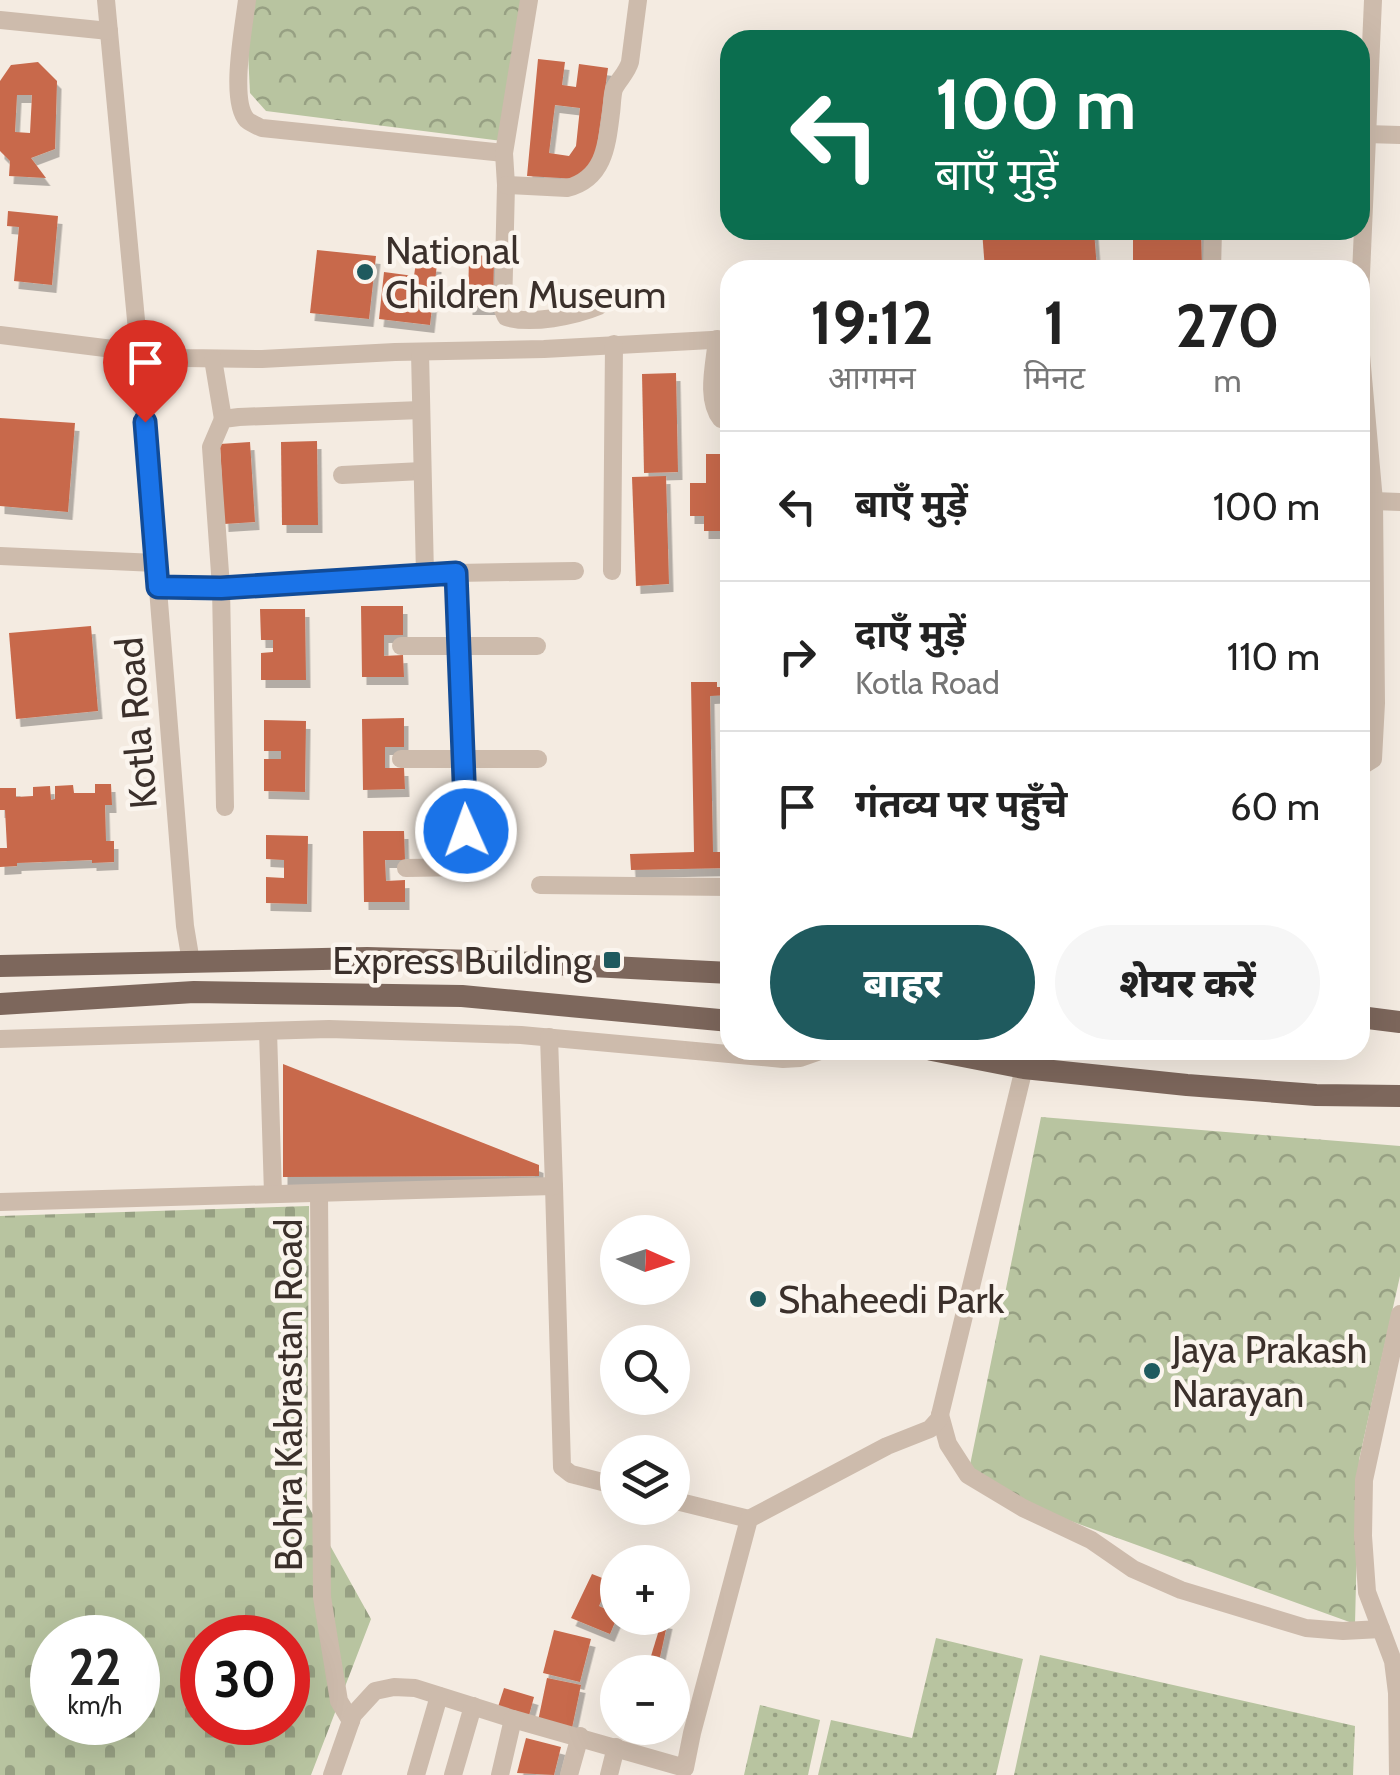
<!DOCTYPE html>
<html lang="hi">
<head>
<meta charset="utf-8">
<style>
	:root { --surface:#fff; --page:#f6f6f6; --text:#222; --muted:#767676; --line:#e0e0e0; --accent:#1f5a5e }
	body { margin:0; font-family:Cabin,"Noto Sans Devanagari",sans-serif; background:var(--page); color:var(--text); height:100vh; display:flex; flex-direction:column; font-size:38px; white-space:nowrap }
	* { box-sizing:border-box; margin:0 }
	p { font-size:32px; color:var(--muted) }
	.icon { flex:none; width:55px; height:55px; fill:none; stroke:currentColor; stroke-width:2; stroke-linecap:round; stroke-linejoin:round }
	.map { position:relative; flex:1; overflow:hidden }
	.panel { position:absolute; left:720px; top:260px; width:650px; height:800px; display:flex; flex-direction:column; background:var(--surface); border-radius:30px; box-shadow:0 10px 40px #0002 }
	.panel>* { flex:none }
	.hud { position:absolute; left:720px; top:30px; width:650px; height:210px; border-radius:30px; box-shadow:0 10px 40px #0002; background:#0b6e4f; color:#fff; overflow:hidden }
	.needle { width:65px; rotate:93deg }
	.buttons { position:absolute; left:600px; top:1215px; display:grid; gap:20px }
	.buttons a { display:grid; place-items:center; width:90px; height:90px; border-radius:50%; background:var(--surface); box-shadow:0 10px 40px #0002; font-size:50px }
	.speed { position:absolute; left:30px; top:1615px; display:flex; gap:20px; font-size:50px; font-weight:700; text-align:center }
	.speed>* { display:grid; place-content:center; width:130px; height:130px; border-radius:50%; background:var(--surface); box-shadow:0 10px 40px #0002; line-height:1 }
	.speed small { font-size:25px; font-weight:400 }
	.speed .limit { border:15px solid #d22; background:#fff; color:#111 }
	.pin { position:absolute; display:grid; place-items:center; width:85px; height:85px; color:#fff; margin:-102px -42px; border-radius:50% 50% 50% 0; rotate:-45deg; box-shadow:0 0 10px #0007 }
	.pin .icon { rotate:45deg }
	.me { position:absolute; width:110px; margin:-55px; rotate:358deg; stroke-linejoin:round; filter:drop-shadow(0 0 8px #0008) }
	.turn { display:flex; align-items:center; gap:35px; height:210px; padding:0 50px; font-size:45px }
	.turn .icon { width:130px; height:130px; stroke-width:2.5 }
	.turn b { display:block; font-size:70px; line-height:85px }
	.eta { display:flex; justify-content:space-evenly; align-items:center; height:170px; text-align:center }
	.eta b { font-size:60px; font-weight:800; line-height:70px }
	.action { display:flex; gap:20px; margin-top:auto; padding:20px 50px }
	.action a { flex:1; height:115px; border-radius:60px; background:var(--accent); color:#fff; font-size:40px; font-weight:800; line-height:115px; text-align:center }
	.action a+a { background:var(--page); color:var(--text) }
	ul { padding:0; list-style:none }
	li { display:flex; align-items:center; gap:30px; height:150px; padding:0 50px; border-top:2px solid var(--line) }
	li div { flex:1 }
	li b { display:block; font-size:38px }
	li em { font-style:normal }
	.map>svg:first-child { display:block }
	.grass { fill:url(#grass-dots) }
	.cemetery { fill:url(#cemetery-stones); fill-rule:evenodd }
	.park { fill:url(#park-crowns) }
	.building { fill:#c8694b; fill-rule:evenodd; filter:url(#shadow) }
	.lines { fill:none; stroke-linecap:round; stroke-linejoin:round }
	.minor { stroke:#cdbbac; stroke-width:18 }
	.major { stroke:#7d675c; stroke-width:22 }
	.route-casing { stroke:#114b97; stroke-width:25 }
	.route { stroke:#1a73e8; stroke-width:18 }
	.poi-dot { fill:#1f5a5e; stroke:#fbf5ee; stroke-width:4 }
	.labels { text-anchor:middle; dominant-baseline:central; stroke-width:9; stroke-linejoin:round; paint-order:stroke }
	.poi-label { font-size:38px; fill:#3b302b; stroke:#fbf5ee; text-anchor:start }
	.street-label { font-size:38px; fill:#3b302b; stroke:#fbf5ee }
</style>
</head>
<body>
<div class="map">
<svg width="1400" height="1775" viewBox="0 0 1400 1775">
	<defs>
		<pattern id="grass-dots" width="8" height="8" patternUnits="userSpaceOnUse" patternTransform="scale(2.5)"><rect width="8" height="8" fill="#b8c4a0"/><path d="M2 2h.1M6 6h.1" fill="none" stroke="#97a083" stroke-width="1.8" stroke-linecap="round"/></pattern>
		<pattern id="cemetery-stones" width="16" height="16" patternUnits="userSpaceOnUse" patternTransform="scale(2.5)"><rect width="16" height="16" fill="#b8c4a0"/><path d="M2 7V4a2 2 0 0 1 4 0v3zM10 15v-3a2 2 0 0 1 4 0v3z" fill="#97a083"/></pattern>
		<pattern id="park-crowns" width="20" height="18" patternUnits="userSpaceOnUse" patternTransform="scale(2.5)"><rect width="20" height="18" fill="#b8c4a0"/><path d="M2 6a3 3 0 1 1 6 0M12 15a3 3 0 1 1 6 0" fill="none" stroke="#97a083"/></pattern>
		<filter id="shadow"><feDropShadow dx="4.5" dy="8" stdDeviation="0" flood-color="#0004"/></filter>
	</defs>
	<rect width="100%" height="100%" fill="#f4ebe1"/>
	<!-- grass -->
	<g class="grass">
		<polygon points="936,1638 1023,1659 996,1775 818,1775 831,1720 912,1738"/>
		<polygon points="1040,1655 1355,1726 1353,1775 1014,1775"/>
		<polygon points="760,1705 820,1720 808,1775 744,1775"/>
	</g>
	<!-- cemetery -->
	<path class="cemetery" d="M309,1206l-2,298 64,115 -60,156h-311v-559zM52,1638h86v84h-86zM202,1638h86v84h-86z"/>
	<!-- park -->
	<g class="park">
		<polygon points="251,0 524,0 502,141 266,111 250,93 248,52"/>
		<polygon points="1041,1117 1400,1146 1400,1276 1359,1460 1355,1624 996,1494 970,1465"/>
	</g>
	<!-- building -->
	<g class="building">
		<path d="M538,59l27,3 -3,23 14,2 3,-23 29,4 -14,99 -17,12 -50,-3zM555,105l25,3 -4,38 -7,10 -20,-3z"/>
		<path d="M38,62l19,19 -2,68 -24,9 15,20 -37,-2 1,-15 -10,-10v-70l11,-16zM17,95h15l-2,38 -15,-1z"/>
		<polygon points="8,211 58,216 52,285 14,281 19,227 7,226"/>
		<polygon points="982,230 1094,230 1097,270 985,270"/>
		<polygon points="1133,230 1201,230 1202,270 1133,270"/>
		<polygon points="317,250 376,256 369,319 310,313"/>
		<polygon points="469,255 494,256 493,307 468,307"/>
		<polygon points="416,262 437,264 430,325 379,319 384,272 414,276"/>
		<polygon points="676,373 678,472 644,473 642,374"/>
		<polygon points="0,418 75,423 68,512 0,506"/>
		<polygon points="317,441 318,525 282,525 281,442"/>
		<polygon points="250,442 255,522 224,524 220,444"/>
		<polygon points="706,454 730,454 730,531 704,531 704,516 690,516 690,483 706,483"/>
		<polygon points="666,476 669,584 636,586 632,477"/>
		<polygon points="361,606 403,606 403,635 384,635 384,656 403,655 404,677 362,677"/>
		<polygon points="260,609 305,609 306,680 261,680 261,653 273,652 273,640 261,640"/>
		<polygon points="91,626 98,711 16,719 9,633"/>
		<polygon points="691,682 717,682 717,687 730,687 730,695 710,696 713,852 730,852 730,868 631,870 630,854 694,852"/>
		<polygon points="404,718 404,747 385,747 385,768 404,768 405,789 363,790 362,719"/>
		<polygon points="264,720 306,721 305,792 264,791 264,759 281,759 281,751 264,751"/>
		<polygon points="95,784 111,784 112,805 105,805 106,841 114,841 114,862 92,863 92,860 17,863 17,866 0,867 0,848 7,848 5,810 0,810 0,788 16,788 16,797 33,796 33,787 50,786 51,800 55,799 55,786 73,785 74,793 95,793"/>
		<polygon points="363,831 404,831 405,860 385,860 386,881 405,880 405,902 364,902"/>
		<polygon points="266,835 308,836 307,904 266,903 266,877 284,878 284,860 266,859"/>
		<polygon points="283,1064 539,1165 539,1176 283,1177"/>
		<polygon points="592,1574 610,1581 599,1606 618,1615 610,1634 571,1618"/>
		<polygon points="662,1620 668,1621 660,1657 651,1656"/>
		<polygon points="554,1630 591,1639 580,1682 543,1673"/>
		<polygon points="547,1678 581,1685 572,1728 538,1721"/>
		<polygon points="504,1688 534,1697 528,1719 497,1710"/>
		<polygon points="526,1738 561,1747 554,1775 517,1773"/>
	</g>
	<g class="lines">
		<!-- minor -->
		<g class="minor">
			<polyline points="106,0 139,352 185,926 191,962"/>
			<path d="M247,0c-3,26 -18,101 0,120 2,2 12,7 15,8l242,25"/>
			<path d="M529,0l-25,153 2,32 -3,125 3,7c25,8 69,-1 93,-11"/>
			<polyline points="0,20 109,31"/>
			<polyline points="1366,134 1400,135"/>
			<path d="M506,185l61,3c37,-9 40,-43 44,-75 1,-7 1,-18 3,-24 4,-9 13,-16 16,-27l8,-62"/>
			<polyline points="1212,270 1213,230"/>
			<polyline points="1360,297 1373,0"/>
			<polyline points="0,335 185,358 262,359 395,352 544,349 730,339"/>
			<path d="M717,339c-2,24 -12,60 4,80l9,1"/>
			<polyline points="1360,344 1374,501 1376,703 1373,759 1360,767"/>
			<polyline points="213,359 223,419"/>
			<polyline points="342,475 422,471"/>
			<polyline points="1374,501 1400,502"/>
			<polyline points="0,556 156,563"/>
			<polyline points="612,571 614,344"/>
			<polyline points="456,573 575,571"/>
			<polyline points="158,587 221,587 425,575"/>
			<polyline points="401,646 537,646"/>
			<polyline points="401,759 538,759"/>
			<polyline points="225,807 221,587 211,447 223,419 239,417 421,410"/>
			<polyline points="406,868 467,867 456,573 425,575 420,352"/>
			<polyline points="540,885 730,887"/>
			<polyline points="268,1031 273,1194"/>
			<polyline points="0,1039 329,1029 521,1035 783,1059 800,1058 823,1050"/>
			<polyline points="554,1186 562,1467 571,1474 618,1486"/>
			<polyline points="319,1193 322,1597 339,1701 351,1721"/>
			<polyline points="0,1202 554,1186 549,1037"/>
			<polyline points="940,1415 948,1444 968,1475 1023,1508 1091,1540 1133,1569 1181,1590 1306,1628 1343,1631 1381,1629"/>
			<polyline points="672,1500 749,1519"/>
			<polyline points="332,1775 353,1715 375,1691 394,1687 415,1688 513,1719 685,1768 692,1733 749,1519 887,1446 930,1429 939,1419 1024,1068"/>
			<polyline points="416,1775 439,1696"/>
			<polyline points="453,1775 473,1706"/>
			<polyline points="500,1775 513,1719"/>
			<polyline points="569,1775 580,1736"/>
			<polyline points="609,1775 616,1747"/>
			<polyline points="1398,1775 1397,1693 1393,1661 1367,1592 1363,1536 1364,1480 1400,1314"/>
		</g>
		<!-- major -->
		<g class="major">
			<polyline points="0,966 367,958 512,962 730,973"/>
			<polyline points="0,1004 194,992 462,996 730,1021"/>
			<polyline points="1360,1017 1400,1022"/>
			<polyline points="932,1050 1024,1068 1187,1085 1316,1095 1400,1096"/>
		</g>
	</g>
	<g class="lines">
		<defs>
			<polyline id="route" points="145,422 158,587 221,588 456,573 466,831"/>
		</defs>
		<!-- route casing -->
		<use href="#route" class="route-casing"/>
		<!-- route -->
		<use href="#route" class="route"/>
	</g>
	<!-- markers -->
	<g class="poi-dot">
		<circle cx="365" cy="272" r="10"/>
		<rect x="602" y="950" width="20" height="20" rx="5"/>
		<circle cx="758" cy="1299" r="10"/>
		<circle cx="1152" cy="1371" r="10"/>
	</g>
	<g class="labels">
		<!-- poi labels -->
		<g class="poi-label">
			<text x="385" y="250">National<tspan x="385" dy="44">Children Museum</tspan></text>
			<text x="592" y="960" text-anchor="end">Express Building</text>
			<text x="778" y="1299">Shaheedi Park</text>
			<text x="1172" y="1349">Jaya Prakash<tspan x="1172" dy="44">Narayan</tspan></text>
		</g>
		<!-- street labels -->
		<g class="street-label">
			<text transform="translate(136 723) rotate(-95)">Kotla Road</text>
			<text transform="translate(288 1395) rotate(-90)">Bohra Kabrastan Road</text>
		</g>
	</g>
</svg>
<div class="buttons">
<a><svg class="needle" viewBox="-14 -14 28 28"><path d="M0-13l5 13h-10z" fill="#e53935"/><path d="M0 13l5-13h-10z" fill="#767676"/></svg></a>
<a><svg class="icon" aria-label="search" viewBox="0 0 24 24"><circle cx="10" cy="10" r="6"/><path d="M15 15l6 6"/></svg></a>
<a><svg class="icon" aria-label="layers" viewBox="0 0 24 24"><path d="M12 4l9 5-9 5-9-5zM3 14l9 5 9-5"/></svg></a>
<a>+</a>
<a>−</a>
</div>
<div class="speed"><div>22<small>km/h</small></div><div class="limit">30</div></div>
<div class="pin" style="left:145px;top:422px;background:#d93025"><svg class="icon" aria-label="arrive" viewBox="0 0 24 24"><path d="M6 21V4h12l-3 4 3 4H6"/></svg></div>
<svg class="me" style="left:466px;top:831px" viewBox="-20 -20 40 40"><circle r="17" fill="#1a73e8" stroke="#fff" stroke-width="3"/><path d="M0-11L8 9 0 5-8 9z" fill="#fff"/></svg>
<div class="hud">
<div class="turn"><svg class="icon" aria-label="left" viewBox="0 0 24 24"><path d="M17 20v-9H6M10 6l-5 5 5 5"/></svg><div><b>100 m</b>बाएँ मुड़ें</div></div>
</div>
<section class="panel">
<div class="eta">
<div><b>19:12</b><p>आगमन</p></div>
<div><b>1</b><p>मिनट</p></div>
<div><b>270</b><p>m</p></div>
</div>
<ul>
<li><svg class="icon" aria-label="left" viewBox="0 0 24 24"><path d="M17 20v-9H6M10 6l-5 5 5 5"/></svg><div><b>बाएँ मुड़ें</b></div><em>100 m</em></li>
<li><svg class="icon" aria-label="right" viewBox="0 0 24 24"><path d="M7 20v-9h11M14 6l5 5-5 5"/></svg><div><b>दाएँ मुड़ें</b><p>Kotla Road</p></div><em>110 m</em></li>
<li><svg class="icon" aria-label="arrive" viewBox="0 0 24 24"><path d="M6 21V4h12l-3 4 3 4H6"/></svg><div><b>गंतव्य पर पहुँचे</b></div><em>60 m</em></li>
</ul>
<div class="action"><a>बाहर</a><a>शेयर करें</a></div>
</section>
</div>
</body>
</html>
